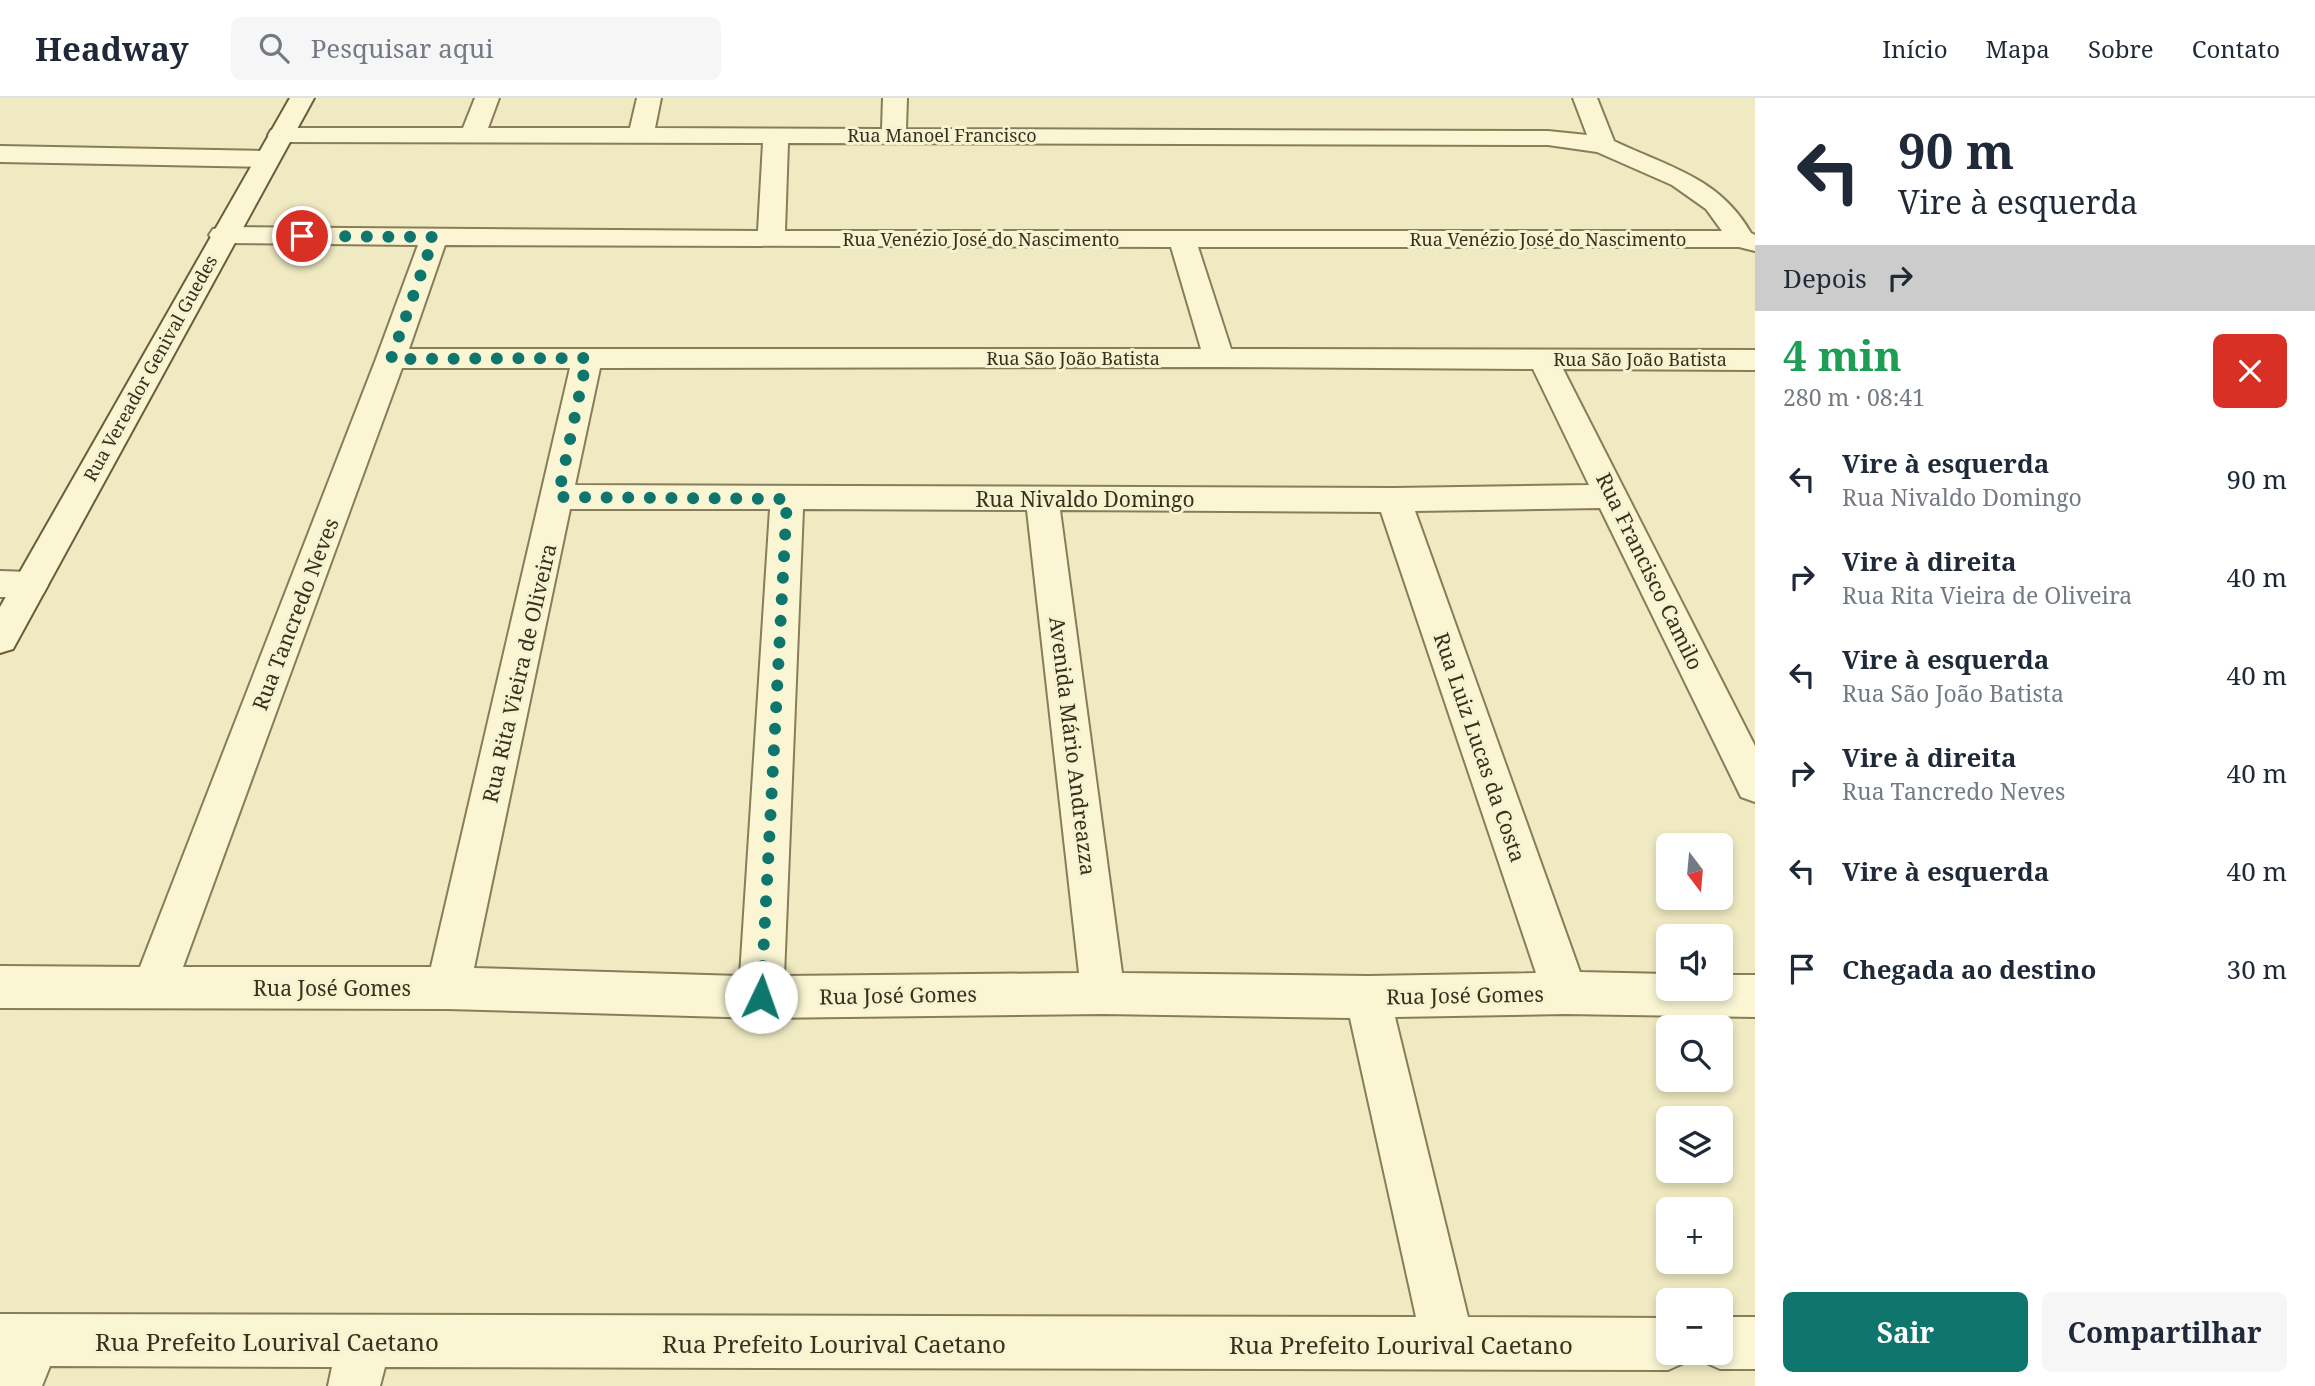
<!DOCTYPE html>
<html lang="pt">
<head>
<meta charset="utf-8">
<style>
	:root { --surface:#fff; --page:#f6f6f7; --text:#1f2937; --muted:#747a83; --line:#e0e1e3; --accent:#0f766e }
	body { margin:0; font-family:"Noto Serif",serif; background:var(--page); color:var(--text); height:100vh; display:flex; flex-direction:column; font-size:26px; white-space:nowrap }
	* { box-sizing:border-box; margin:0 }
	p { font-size:23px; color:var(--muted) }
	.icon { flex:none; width:38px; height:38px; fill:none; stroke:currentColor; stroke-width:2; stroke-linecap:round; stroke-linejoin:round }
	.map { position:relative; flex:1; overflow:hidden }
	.panel { display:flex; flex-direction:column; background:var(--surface); width:560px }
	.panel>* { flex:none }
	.banner { background:#fff; color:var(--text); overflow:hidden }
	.needle { width:46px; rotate:164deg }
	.buttons { position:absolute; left:1656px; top:735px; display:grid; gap:14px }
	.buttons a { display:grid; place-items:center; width:77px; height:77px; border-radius:10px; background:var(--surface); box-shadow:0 4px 10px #0003; font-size:35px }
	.pin { position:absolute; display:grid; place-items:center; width:60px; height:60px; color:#fff; margin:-30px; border:4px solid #fff; border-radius:50%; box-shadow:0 2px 7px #0007 }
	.me { position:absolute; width:77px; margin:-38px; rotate:3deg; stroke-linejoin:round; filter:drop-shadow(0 0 5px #0008) }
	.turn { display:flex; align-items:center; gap:24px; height:147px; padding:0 28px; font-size:32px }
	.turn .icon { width:91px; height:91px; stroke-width:2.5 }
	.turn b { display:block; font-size:49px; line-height:60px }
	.then { display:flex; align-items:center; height:66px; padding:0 28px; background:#0003; gap:14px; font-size:26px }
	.round { display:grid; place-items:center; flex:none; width:74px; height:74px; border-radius:10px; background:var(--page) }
	.headline { display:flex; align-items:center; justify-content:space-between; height:119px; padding:0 28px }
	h1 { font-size:42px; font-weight:700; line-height:52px; color:#1e9e55 }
	.cta { display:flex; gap:14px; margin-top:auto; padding:14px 28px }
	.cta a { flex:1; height:80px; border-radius:10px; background:var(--accent); color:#fff; font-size:28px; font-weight:700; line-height:80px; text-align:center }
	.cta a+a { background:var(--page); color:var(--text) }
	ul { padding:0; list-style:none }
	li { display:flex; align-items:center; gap:21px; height:98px; padding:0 28px }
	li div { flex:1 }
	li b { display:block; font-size:26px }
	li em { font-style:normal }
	header { display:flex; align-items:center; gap:42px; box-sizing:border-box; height:98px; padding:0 35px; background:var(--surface); border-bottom:2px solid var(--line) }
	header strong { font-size:33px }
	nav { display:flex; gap:38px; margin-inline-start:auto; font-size:24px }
	.search { width:490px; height:63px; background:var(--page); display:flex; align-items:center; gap:18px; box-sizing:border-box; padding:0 24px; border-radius:10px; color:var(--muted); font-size:26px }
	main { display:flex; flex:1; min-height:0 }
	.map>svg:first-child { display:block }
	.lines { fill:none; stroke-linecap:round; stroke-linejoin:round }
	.street-casing { stroke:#897c58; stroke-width:4 }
	.secondary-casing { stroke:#6b5c3b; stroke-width:4 }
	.street { fill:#faf6d4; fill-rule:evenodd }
	.secondary { fill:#faf6d4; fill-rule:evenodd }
	.route { stroke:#0f766e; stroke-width:12; stroke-dasharray:0 21.6 }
	.labels { text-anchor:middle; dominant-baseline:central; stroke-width:6; stroke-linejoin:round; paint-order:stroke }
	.far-street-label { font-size:18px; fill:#382f1d; stroke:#f6f3d0 }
	.street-label { font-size:21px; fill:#382f1d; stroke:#f6f3d0 }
	.near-street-label { font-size:24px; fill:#382f1d; stroke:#f6f3d0 }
</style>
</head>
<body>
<header>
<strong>Headway</strong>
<div class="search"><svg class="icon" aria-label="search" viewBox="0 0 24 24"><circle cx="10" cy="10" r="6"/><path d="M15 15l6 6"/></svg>Pesquisar aqui</div>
<nav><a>Início</a><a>Mapa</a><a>Sobre</a><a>Contato</a></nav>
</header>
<main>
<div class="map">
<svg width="1755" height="1288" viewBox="0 0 1755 1288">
	<rect width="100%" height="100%" fill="#efeac1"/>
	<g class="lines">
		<defs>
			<g id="street">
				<path d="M475,0h24l-11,30h142l7,-30h24l-6,30 227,1 1,-31h24l-1,31 642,2 39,4 -14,-37h24l17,43c54,26 105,36 137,92l4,2v16l-16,-4h-541l33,102 524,1v20l-192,-1 192,377v56l-14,-5 -141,-289 -185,3 165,461 88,2v15h52v-14h35v42l-190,-3 -170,3 73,300 200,1v35h22l-4,9 -18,8 -1283,-3 -5,19h-52l4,-19 -282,-1 -8,20h-42v-72l1416,3 -66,-299 -247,-4 -342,4 -313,-9 -448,-1v-42l140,1 236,-608 42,-114 -195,-2 -10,-2 -4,-6 4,-6 10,-2 535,4 5,-88 -483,-1 -9,-2 -3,-5 3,-5 9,-2h183zM788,45l760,2 49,7 75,33 34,24 16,22h-937zM445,147l726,2 30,102h-792zM1219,269l314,2 56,116 -195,3 -819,-3 25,-117zM402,270h168l-139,599h-248zM570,411h200l-30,467 -266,-8zM803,411l224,1 52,463 -295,3zM1060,412l321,2 155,461 -168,3 -246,-3z"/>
				<polygon points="0,48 266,53 275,56 279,61 275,66 266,69 0,64"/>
				<polygon points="0,473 31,474 43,478 48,487 43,496 31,500 0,499"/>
				<polygon points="1720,1219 1755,1219 1755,1271 1720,1271 1702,1263 1698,1255 1720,1255"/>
			</g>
			<polygon id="secondary" points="290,0 314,0 13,551 0,555 0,509"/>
		</defs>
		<!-- street casing -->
		<use href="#street" class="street-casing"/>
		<!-- secondary casing -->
		<use href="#secondary" class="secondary-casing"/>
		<!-- street -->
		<use href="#street" class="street"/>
		<!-- secondary -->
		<use href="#secondary" class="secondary"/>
	</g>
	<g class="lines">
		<!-- route -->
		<polyline class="route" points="302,138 434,139 391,261 587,260 558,399 787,401 761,899"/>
	</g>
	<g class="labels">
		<!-- far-street labels -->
		<g class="far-street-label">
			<text x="942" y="37">Rua Manoel Francisco</text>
			<text x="981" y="141">Rua Venézio José do Nascimento</text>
			<text x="1548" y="141">Rua Venézio José do Nascimento</text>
			<text x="1073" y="260">Rua São João Batista</text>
			<text x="1640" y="261">Rua São João Batista</text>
			<text transform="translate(150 270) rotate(-61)">Rua Vereador Genival Guedes</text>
		</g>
		<!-- street labels -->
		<g class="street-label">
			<text x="1085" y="401">Rua Nivaldo Domingo</text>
			<text transform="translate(1650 473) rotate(64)">Rua Francisco Camilo</text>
			<text transform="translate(295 516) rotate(-69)">Rua Tancredo Neves</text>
			<text transform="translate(519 575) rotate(-77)">Rua Rita Vieira de Oliveira</text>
			<text transform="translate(1073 648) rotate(83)">Avenida Mário Andreazza</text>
			<text transform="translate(1480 649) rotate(71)">Rua Luiz Lucas da Costa</text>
			<text x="332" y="890">Rua José Gomes</text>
			<text transform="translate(898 897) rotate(-1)">Rua José Gomes</text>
			<text transform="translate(1465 897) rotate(-1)">Rua José Gomes</text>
		</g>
		<!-- near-street labels -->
		<g class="near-street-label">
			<text x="267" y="1243">Rua Prefeito Lourival Caetano</text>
			<text x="834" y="1245">Rua Prefeito Lourival Caetano</text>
			<text x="1401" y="1246">Rua Prefeito Lourival Caetano</text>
		</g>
	</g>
</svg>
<div class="buttons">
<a><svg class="needle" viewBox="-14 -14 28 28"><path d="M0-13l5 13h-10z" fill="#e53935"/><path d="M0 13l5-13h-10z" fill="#747a83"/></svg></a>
<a><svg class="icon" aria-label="sound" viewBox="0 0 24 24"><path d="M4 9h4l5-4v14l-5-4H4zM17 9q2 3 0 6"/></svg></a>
<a><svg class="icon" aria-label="search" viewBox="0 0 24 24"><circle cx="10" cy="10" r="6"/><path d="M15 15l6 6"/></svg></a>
<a><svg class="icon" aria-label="layers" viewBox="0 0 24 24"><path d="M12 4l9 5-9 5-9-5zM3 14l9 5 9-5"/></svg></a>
<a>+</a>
<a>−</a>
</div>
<div class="pin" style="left:302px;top:138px;background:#d93025"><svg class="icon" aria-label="arrive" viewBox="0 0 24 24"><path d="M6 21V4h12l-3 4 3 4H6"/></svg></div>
<svg class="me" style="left:761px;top:899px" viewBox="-20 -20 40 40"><circle r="19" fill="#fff"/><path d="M0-13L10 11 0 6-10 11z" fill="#0f766e"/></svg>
</div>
<section class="panel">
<div class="banner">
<div class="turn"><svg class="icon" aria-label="left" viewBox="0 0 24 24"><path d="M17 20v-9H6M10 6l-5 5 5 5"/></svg><div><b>90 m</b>Vire à esquerda</div></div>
<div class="then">Depois<svg class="icon" aria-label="right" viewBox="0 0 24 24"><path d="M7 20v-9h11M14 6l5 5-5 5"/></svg></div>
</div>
<div class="headline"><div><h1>4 min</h1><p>280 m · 08:41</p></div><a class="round" style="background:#d93025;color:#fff"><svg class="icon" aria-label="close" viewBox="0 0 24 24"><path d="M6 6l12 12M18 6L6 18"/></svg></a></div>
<ul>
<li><svg class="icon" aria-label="left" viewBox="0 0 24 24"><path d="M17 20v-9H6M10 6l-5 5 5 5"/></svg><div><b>Vire à esquerda</b><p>Rua Nivaldo Domingo</p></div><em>90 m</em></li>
<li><svg class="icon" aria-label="right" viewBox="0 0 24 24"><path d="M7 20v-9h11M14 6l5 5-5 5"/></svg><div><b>Vire à direita</b><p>Rua Rita Vieira de Oliveira</p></div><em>40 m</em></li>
<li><svg class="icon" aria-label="left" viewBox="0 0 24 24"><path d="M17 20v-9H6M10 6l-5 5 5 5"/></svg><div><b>Vire à esquerda</b><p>Rua São João Batista</p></div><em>40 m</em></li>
<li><svg class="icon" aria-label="right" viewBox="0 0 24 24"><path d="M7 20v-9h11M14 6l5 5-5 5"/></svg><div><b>Vire à direita</b><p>Rua Tancredo Neves</p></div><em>40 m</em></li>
<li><svg class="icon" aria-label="left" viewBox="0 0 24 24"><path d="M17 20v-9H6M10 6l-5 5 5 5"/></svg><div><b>Vire à esquerda</b></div><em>40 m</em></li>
<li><svg class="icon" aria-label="arrive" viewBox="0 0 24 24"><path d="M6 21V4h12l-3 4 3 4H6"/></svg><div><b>Chegada ao destino</b></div><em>30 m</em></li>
</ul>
<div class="cta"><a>Sair</a><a>Compartilhar</a></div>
</section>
</main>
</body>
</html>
